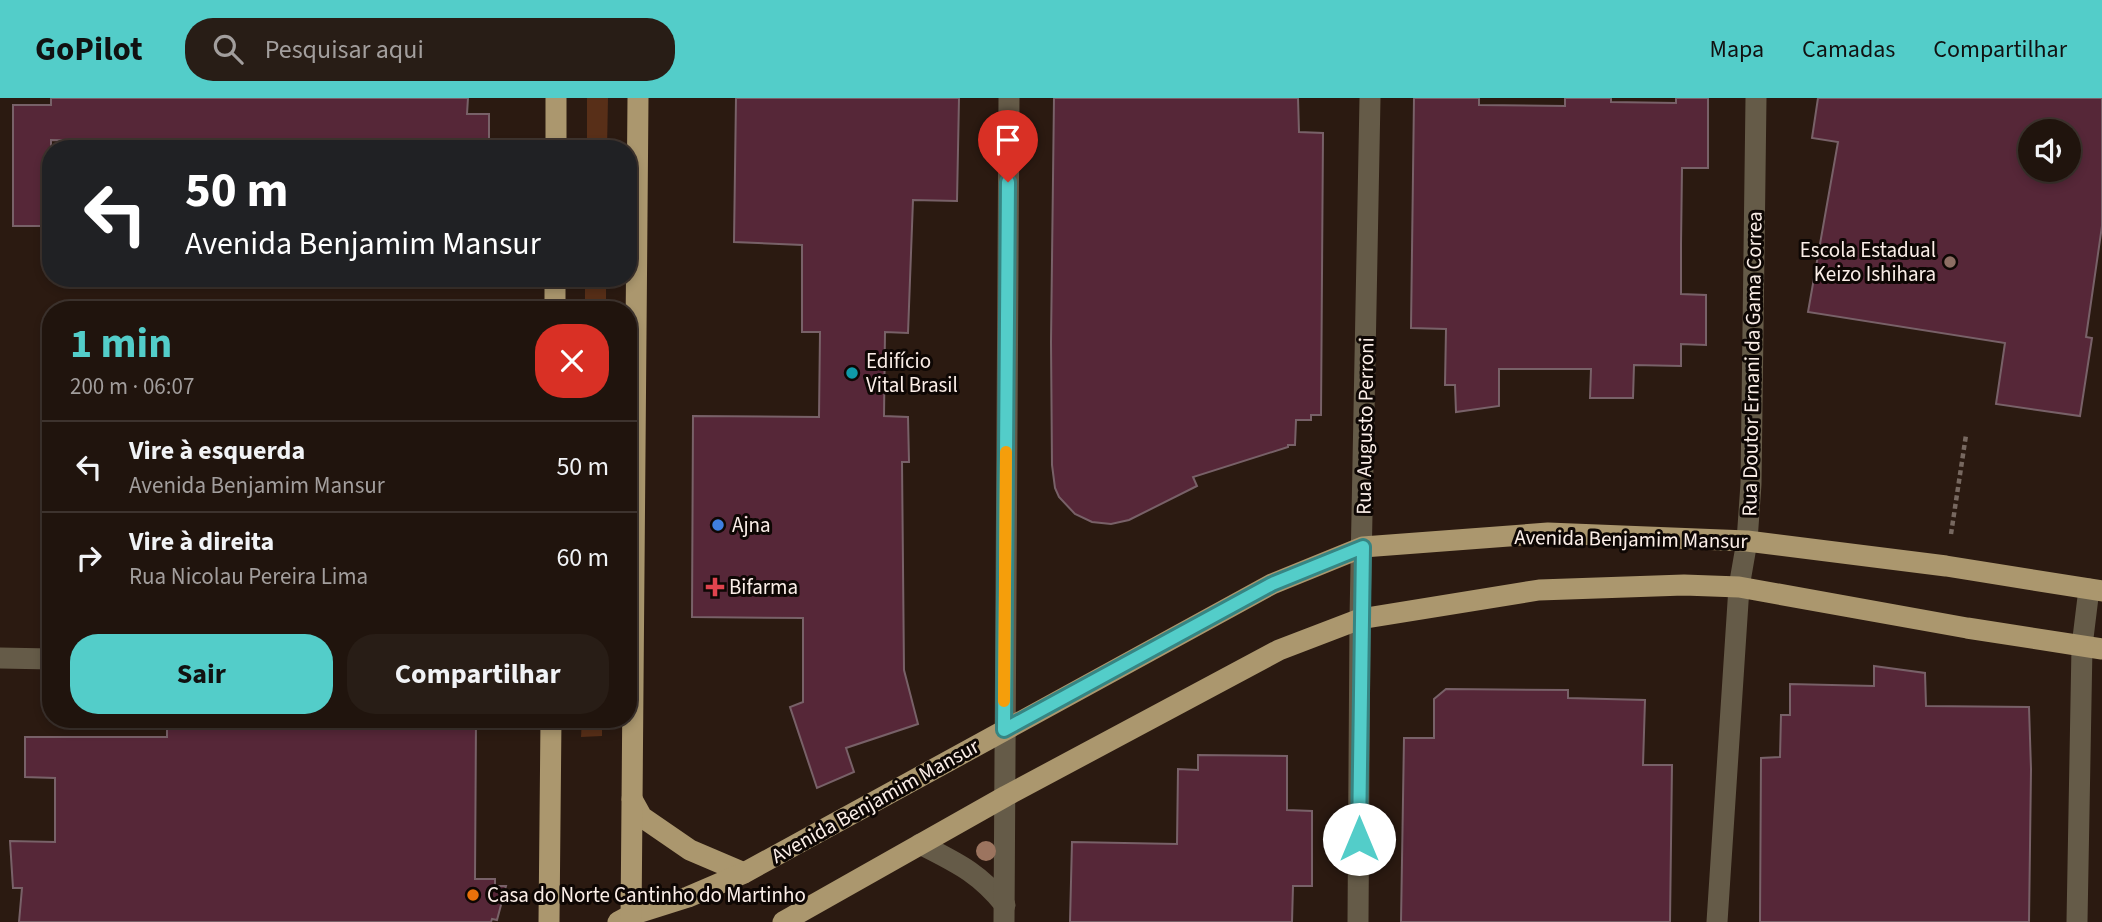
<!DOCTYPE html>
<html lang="pt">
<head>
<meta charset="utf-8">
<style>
	:root { --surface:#20140d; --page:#281d16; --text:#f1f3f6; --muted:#a29e9d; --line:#3d332e; --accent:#53cdc9 }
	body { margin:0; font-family:"Source Sans 3",sans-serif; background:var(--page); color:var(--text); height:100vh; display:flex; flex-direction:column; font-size:26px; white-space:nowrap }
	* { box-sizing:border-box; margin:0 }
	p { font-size:23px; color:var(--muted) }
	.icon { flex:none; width:38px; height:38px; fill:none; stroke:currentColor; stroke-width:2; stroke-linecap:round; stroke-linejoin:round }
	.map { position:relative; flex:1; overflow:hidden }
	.sheet { position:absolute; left:42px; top:203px; width:595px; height:427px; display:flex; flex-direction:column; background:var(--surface); border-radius:28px; box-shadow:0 4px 10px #0003,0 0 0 2px var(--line) }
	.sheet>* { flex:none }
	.banner { position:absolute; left:42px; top:42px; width:595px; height:147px; border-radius:28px; box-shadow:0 4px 10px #0003,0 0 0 2px var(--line); background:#202124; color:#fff; overflow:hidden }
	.tools { position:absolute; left:2018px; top:21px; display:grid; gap:14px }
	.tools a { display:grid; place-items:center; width:63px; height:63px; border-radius:50%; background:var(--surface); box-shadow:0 4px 10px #0003,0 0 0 2px var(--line); font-size:35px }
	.pin { position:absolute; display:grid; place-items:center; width:60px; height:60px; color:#fff; margin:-72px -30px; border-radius:50% 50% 50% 0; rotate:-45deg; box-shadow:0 0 7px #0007 }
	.pin .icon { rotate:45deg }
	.me { position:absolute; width:77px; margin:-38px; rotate:0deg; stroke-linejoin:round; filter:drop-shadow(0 0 5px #0008) }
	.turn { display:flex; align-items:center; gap:24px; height:147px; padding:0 28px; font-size:32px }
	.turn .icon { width:91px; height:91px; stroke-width:2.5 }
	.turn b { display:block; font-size:49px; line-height:60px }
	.round { display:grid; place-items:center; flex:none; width:74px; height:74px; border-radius:28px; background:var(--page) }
	.headline { display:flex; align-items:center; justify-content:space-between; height:119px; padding:0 28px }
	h1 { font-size:42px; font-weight:700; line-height:52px; color:var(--accent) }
	.primary-button { display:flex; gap:14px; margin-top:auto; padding:14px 28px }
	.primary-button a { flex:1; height:80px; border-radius:28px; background:var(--accent); color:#111; font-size:28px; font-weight:700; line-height:80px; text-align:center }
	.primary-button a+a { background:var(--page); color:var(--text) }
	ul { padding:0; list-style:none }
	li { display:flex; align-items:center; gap:21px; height:91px; padding:0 28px; border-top:2px solid var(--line) }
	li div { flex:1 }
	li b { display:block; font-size:26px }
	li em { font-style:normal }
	header { display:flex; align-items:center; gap:42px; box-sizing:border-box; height:98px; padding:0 35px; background:var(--accent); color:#111 }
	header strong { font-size:33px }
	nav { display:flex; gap:38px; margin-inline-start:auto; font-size:24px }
	.search { width:490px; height:63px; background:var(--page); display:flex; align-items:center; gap:18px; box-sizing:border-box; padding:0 24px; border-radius:28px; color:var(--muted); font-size:26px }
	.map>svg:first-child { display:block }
	.green { fill:#582f18 }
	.building { fill:#562738; stroke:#786168; stroke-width:2; fill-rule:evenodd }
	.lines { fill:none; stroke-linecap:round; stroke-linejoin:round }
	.path { stroke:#776860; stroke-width:4.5; stroke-dasharray:5 3.5; stroke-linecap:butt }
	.minor { stroke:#655b48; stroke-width:21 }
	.major { stroke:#ab976e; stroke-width:21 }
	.tree { fill:#9c745f }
	.route-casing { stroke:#368583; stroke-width:18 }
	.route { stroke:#53cdc9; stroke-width:12 }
	.slow { stroke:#f59e0b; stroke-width:12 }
	.education-dot { fill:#8d6e63; stroke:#0e0704; stroke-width:2.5 }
	.culture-dot { fill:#0f9aa8; stroke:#0e0704; stroke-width:2.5 }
	.shop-dot { fill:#3f7fe0; stroke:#0e0704; stroke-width:2.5 }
	.health-dot { fill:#e0444e; stroke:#0e0704; stroke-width:2.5 }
	.food-dot { fill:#e8710a; stroke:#0e0704; stroke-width:2.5 }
	.labels { text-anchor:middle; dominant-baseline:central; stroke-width:6; stroke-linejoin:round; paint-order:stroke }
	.poi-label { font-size:21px; fill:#fbeee8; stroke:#0e0704; text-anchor:start }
	.street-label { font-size:21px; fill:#fbeee8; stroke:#0e0704 }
</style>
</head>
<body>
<header>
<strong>GoPilot</strong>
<div class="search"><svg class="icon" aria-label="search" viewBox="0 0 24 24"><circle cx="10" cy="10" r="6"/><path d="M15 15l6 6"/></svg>Pesquisar aqui</div>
<nav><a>Mapa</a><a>Camadas</a><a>Compartilhar</a></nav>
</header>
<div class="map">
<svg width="2102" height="824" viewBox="0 0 2102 824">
	<rect width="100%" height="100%" fill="#2b1a11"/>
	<!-- green -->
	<g class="green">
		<polygon points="587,0 608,0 607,51 587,51"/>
		<rect x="585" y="180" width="21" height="32"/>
		<polygon points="582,621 602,621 602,638 581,639"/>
	</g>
	<!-- building -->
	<g class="building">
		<polygon points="51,0 468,0 467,16 489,16 489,51 224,51 224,48 200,48 200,45 51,42 51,128 13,128 13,7 51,7"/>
		<polygon points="736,0 959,0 957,103 913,102 908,235 885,234 884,318 908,319 909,364 902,364 904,572 918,626 846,650 854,674 817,690 790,609 803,604 803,520 692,519 693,318 819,319 820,234 802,234 802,147 734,144"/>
		<polygon points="1054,0 1298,0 1299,34 1323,35 1321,317 1311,317 1311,322 1296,322 1295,347 1288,347 1288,349 1193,379 1197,388 1129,422 1111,426 1092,424 1075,416 1059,399 1055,390 1052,367 1051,244"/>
		<polygon points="1414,0 1479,0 1479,7 1565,8 1565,0 1611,0 1611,4 1676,5 1676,0 1708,0 1708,70 1682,70 1681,146 1681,196 1706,197 1706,247 1681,246 1681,268 1634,267 1633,300 1590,300 1591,271 1499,271 1499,308 1456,314 1455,287 1445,287 1446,231 1411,230"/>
		<path d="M1818,0h284v128l-16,111 6,1 -12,78 -84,-12 9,-61 -197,-31 30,-170 -26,-4zM2030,33h38v39h-38z"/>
		<polygon points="1874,568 1925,575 1926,608 2029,609 2031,671 2029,824 1760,824 1761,660 1780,659 1781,617 1790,617 1790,586 1874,588"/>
		<polygon points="1446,591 1568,592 1568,600 1645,602 1643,667 1672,667 1670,824 1401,824 1404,640 1434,640 1434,601"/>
		<polygon points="167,621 476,621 475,781 495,781 495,788 506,788 497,822 492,821 491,824 19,824 22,790 13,790 10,743 55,744 55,680 25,679 25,639 167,639"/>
		<polygon points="1198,657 1287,658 1287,712 1312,713 1312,788 1293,788 1292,824 1070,824 1072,744 1177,746 1178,671 1198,672"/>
	</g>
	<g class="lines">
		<!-- path -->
		<polyline class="path" points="1951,436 1966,337"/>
		<!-- minor -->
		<g class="minor">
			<polyline points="0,560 51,561"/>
			<path d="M920,746c37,19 58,28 85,61"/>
			<polyline points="1004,824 1009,0"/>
			<polyline points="1358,824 1360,521 1370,0"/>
			<polyline points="1717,824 1739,489 1747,443 1751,386 1756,0"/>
			<polyline points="2077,824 2082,548 2089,491"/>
		</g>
		<!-- major -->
		<g class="major">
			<polyline points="556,51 556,0"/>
			<polyline points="555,212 555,180"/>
			<polyline points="632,701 642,719 690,752 744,775"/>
			<polyline points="549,824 551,621"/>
			<polyline points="618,824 631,817 688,799 744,775 1272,486 1363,449 1548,435 1747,443 1946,468 2102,493"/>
			<polyline points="631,824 638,0"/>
			<polyline points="783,824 1006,698 1279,552 1360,521 1539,492 1684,487 1739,489 1967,530 2102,551"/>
		</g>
	</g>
	<!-- trees -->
	<circle class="tree" cx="986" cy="753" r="10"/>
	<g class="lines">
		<defs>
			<polyline id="route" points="1008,84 1004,632 1272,486 1363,449 1359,741"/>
		</defs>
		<!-- route casing -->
		<use href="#route" class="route-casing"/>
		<!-- route -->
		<use href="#route" class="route"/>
		<!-- slow -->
		<polyline class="slow" points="1004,603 1006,354"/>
	</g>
	<!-- markers -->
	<circle class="education-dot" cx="1950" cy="164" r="7"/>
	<circle class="culture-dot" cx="852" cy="275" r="7"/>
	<circle class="shop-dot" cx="718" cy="427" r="7"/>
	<path class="health-dot" d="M711.5 478.5h7v7h7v7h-7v7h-7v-7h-7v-7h7z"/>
	<circle class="food-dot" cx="473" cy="797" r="7"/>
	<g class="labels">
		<!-- poi labels -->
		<g class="poi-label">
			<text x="1936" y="152" text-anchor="end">Escola Estadual<tspan x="1936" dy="24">Keizo Ishihara</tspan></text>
			<text x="866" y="263">Edifício<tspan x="866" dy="24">Vital Brasil</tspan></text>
			<text x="732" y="427">Ajna</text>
			<text x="729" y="489">Bifarma</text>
			<text x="487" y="797">Casa do Norte Cantinho do Martinho</text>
		</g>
		<!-- street labels -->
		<g class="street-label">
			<text transform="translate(1752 266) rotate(-89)">Rua Doutor Ernani da Gama Correa</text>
			<text transform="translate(1365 328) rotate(-89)">Rua Augusto Perroni</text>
			<text transform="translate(1631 441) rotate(1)">Avenida Benjamim Mansur</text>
			<text transform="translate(875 703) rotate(-29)">Avenida Benjamim Mansur</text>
		</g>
	</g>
</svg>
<div class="tools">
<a><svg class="icon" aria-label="sound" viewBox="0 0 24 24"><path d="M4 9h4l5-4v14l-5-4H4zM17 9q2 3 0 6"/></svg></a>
</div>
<div class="pin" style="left:1008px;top:84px;background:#d93025"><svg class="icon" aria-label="arrive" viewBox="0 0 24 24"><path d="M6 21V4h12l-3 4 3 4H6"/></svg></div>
<svg class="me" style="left:1359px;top:741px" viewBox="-20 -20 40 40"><circle r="19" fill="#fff"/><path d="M0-13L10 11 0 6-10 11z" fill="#53cdc9"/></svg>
<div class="banner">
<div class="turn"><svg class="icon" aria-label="left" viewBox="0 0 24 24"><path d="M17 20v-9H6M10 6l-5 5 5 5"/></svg><div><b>50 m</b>Avenida Benjamim Mansur</div></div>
</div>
<section class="sheet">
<div class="headline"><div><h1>1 min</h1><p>200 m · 06:07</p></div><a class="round" style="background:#d93025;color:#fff"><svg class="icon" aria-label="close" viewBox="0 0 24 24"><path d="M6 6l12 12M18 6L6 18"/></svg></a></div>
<ul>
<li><svg class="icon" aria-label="left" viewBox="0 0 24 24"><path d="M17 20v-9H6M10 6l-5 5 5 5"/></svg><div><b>Vire à esquerda</b><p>Avenida Benjamim Mansur</p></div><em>50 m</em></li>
<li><svg class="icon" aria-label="right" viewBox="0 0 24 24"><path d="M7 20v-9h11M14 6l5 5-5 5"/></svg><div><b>Vire à direita</b><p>Rua Nicolau Pereira Lima</p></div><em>60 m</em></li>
</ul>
<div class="primary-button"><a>Sair</a><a>Compartilhar</a></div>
</section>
</div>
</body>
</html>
